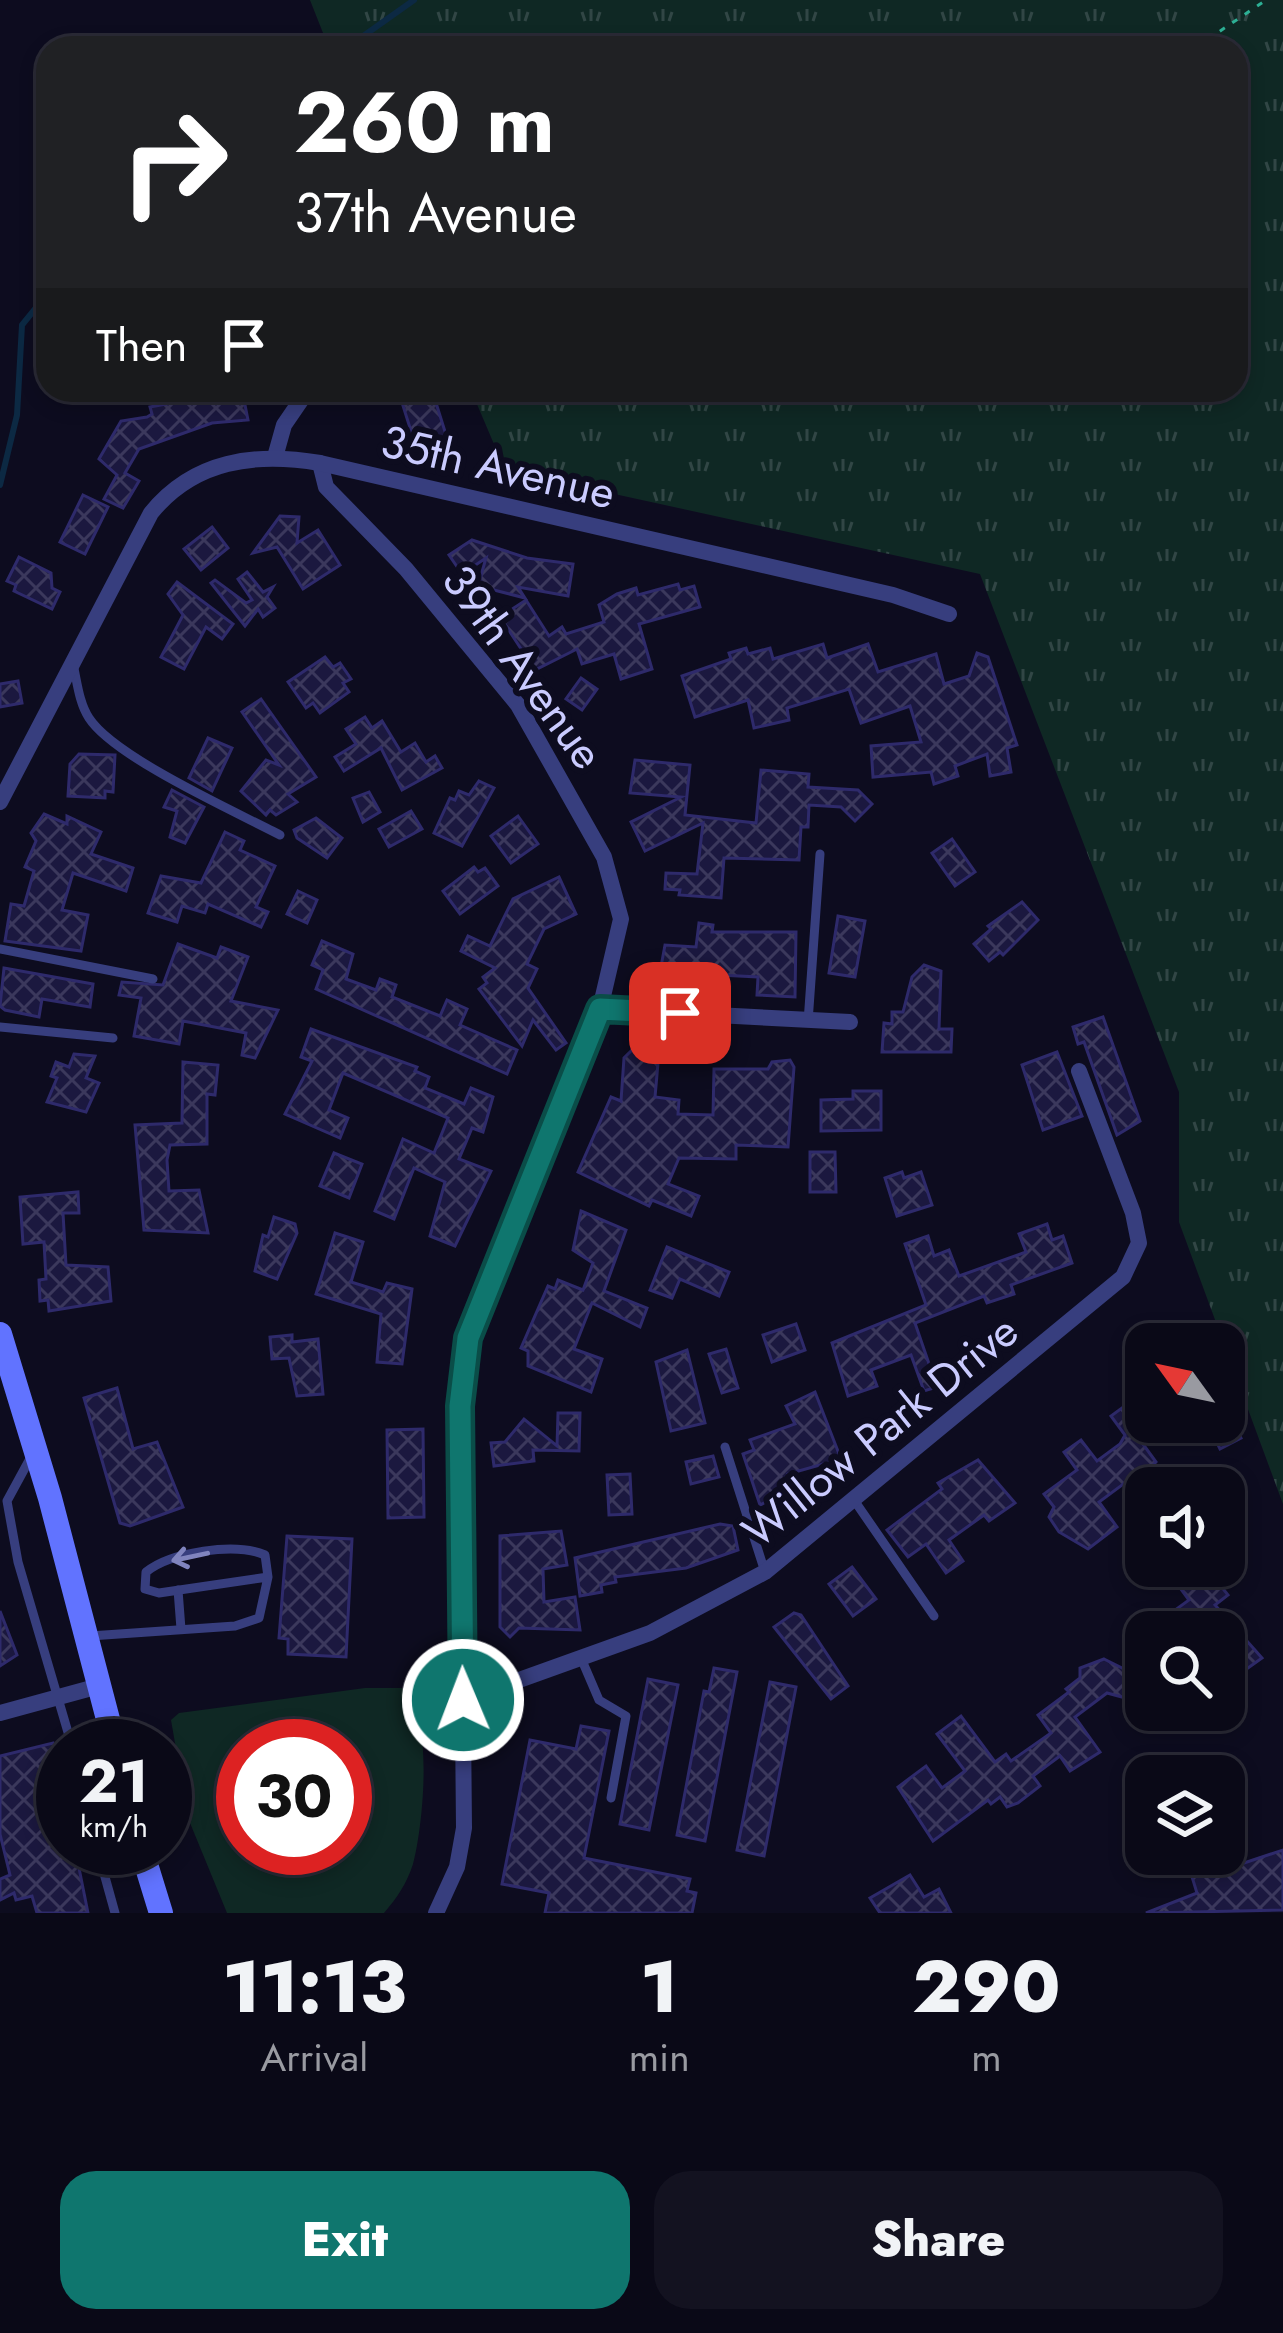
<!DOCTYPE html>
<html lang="en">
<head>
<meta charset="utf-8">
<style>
	:root { --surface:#0a0917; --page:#131220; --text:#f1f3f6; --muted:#999aa1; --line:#2a2a36; --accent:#0f766e }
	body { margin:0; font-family:Jost,sans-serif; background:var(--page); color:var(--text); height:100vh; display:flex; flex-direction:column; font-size:45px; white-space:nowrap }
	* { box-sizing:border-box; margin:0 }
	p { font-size:39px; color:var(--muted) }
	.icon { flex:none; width:66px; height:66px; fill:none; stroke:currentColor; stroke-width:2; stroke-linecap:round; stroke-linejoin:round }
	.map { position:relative; height:1913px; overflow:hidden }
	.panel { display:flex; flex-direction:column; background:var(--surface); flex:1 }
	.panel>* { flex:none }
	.banner { position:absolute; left:36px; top:36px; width:1212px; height:366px; border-radius:36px; box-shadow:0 6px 18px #0003,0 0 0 3px var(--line); background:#202124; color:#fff; overflow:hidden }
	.needle { width:78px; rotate:303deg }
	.tools { position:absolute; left:1125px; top:1323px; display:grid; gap:24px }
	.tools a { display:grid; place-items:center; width:120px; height:120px; border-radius:24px; background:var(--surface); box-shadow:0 6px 18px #0003,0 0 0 3px var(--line); font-size:60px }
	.speed { position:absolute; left:36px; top:1719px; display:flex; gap:24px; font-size:60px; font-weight:700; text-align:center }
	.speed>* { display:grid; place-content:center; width:156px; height:156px; border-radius:50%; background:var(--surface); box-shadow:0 6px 18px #0003,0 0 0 3px var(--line); line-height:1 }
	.speed small { font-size:30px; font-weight:400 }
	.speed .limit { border:18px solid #d22; background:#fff; color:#111 }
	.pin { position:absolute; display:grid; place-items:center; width:102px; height:102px; color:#fff; margin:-51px; border-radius:24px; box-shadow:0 6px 18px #0006 }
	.me { position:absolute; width:132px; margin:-66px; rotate:359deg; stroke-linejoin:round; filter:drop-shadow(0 0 9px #0008) }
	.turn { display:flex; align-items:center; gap:42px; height:252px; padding:0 60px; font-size:54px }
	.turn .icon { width:156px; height:156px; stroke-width:2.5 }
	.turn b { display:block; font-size:84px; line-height:102px }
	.then { display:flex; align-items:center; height:114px; padding:0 60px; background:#0003; gap:24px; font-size:45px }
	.eta { display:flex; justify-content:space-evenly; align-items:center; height:204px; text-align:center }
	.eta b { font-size:72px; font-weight:800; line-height:84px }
	.button { display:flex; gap:24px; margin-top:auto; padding:24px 60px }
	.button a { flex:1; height:138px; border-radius:36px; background:var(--accent); color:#fff; font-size:48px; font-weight:800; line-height:138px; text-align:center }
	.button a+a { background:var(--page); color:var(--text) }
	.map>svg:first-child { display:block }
	.grass { fill:url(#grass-tufts) }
	.pitch { fill:#0f2824; fill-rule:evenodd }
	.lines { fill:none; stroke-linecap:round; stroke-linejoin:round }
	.stream { stroke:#0c2943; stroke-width:6 }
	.building { fill:url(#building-cross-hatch); stroke:#2e2a6b; stroke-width:3 }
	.path { stroke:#2db095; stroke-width:3; stroke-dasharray:6 9; stroke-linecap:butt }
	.lane { stroke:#373e7e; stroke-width:9 }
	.street { stroke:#373e7e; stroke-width:16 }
	.secondary { stroke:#6173ff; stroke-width:24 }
	.oneway { stroke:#8084be }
	.route-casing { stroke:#0a4d48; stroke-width:30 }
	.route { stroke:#0f766e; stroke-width:21 }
	.labels { text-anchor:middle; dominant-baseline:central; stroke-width:12; stroke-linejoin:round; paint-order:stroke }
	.street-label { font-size:45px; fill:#cacbff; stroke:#0d0c1f }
</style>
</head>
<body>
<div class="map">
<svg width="1283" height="1913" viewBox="0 0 1283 1913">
	<defs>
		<pattern id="grass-tufts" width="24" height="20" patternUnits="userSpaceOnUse" patternTransform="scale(3)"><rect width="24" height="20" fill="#0f2824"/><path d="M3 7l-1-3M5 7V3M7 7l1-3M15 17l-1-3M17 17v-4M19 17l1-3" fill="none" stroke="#314645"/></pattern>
		<pattern id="building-cross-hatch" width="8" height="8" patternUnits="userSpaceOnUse" patternTransform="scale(3)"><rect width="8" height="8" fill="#1b183f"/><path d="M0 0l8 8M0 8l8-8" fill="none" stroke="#3b385c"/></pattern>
	</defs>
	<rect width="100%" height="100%" fill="#0d0c1f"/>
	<!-- grass -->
	<polygon class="grass" points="310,0 1283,0 1283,1504 1179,1222 1179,1092 980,574 505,470 471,390 1236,390 1236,48 329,48"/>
	<!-- pitch -->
	<path class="pitch" d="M365,1688h37c33,23 21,140 11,176 -6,19 -16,34 -29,49h-157l-39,-95 -17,-98 8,-7zM243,1746h102v102h-102z"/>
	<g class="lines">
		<!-- stream -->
		<g class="stream">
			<polyline points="320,48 359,39 414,0"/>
			<polyline points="0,485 17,415 22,325 48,293"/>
		</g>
	</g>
	<!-- building -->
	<g class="building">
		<polygon points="242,390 248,420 212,423 139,449 125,473 139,481 123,508 104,499 117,475 99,459 121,421 147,417 152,414 150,407"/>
		<polygon points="410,390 432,390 447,438 416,447 399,393"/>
		<polygon points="83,495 108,507 85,554 60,542"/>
		<polygon points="280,516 299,517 297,543 318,530 340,565 303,589 277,547 253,553"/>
		<polygon points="212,527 228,548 201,570 184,549"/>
		<polygon points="472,540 527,558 573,564 568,596 518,587 525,598 478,586 486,558 462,574 449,555"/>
		<polygon points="19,557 51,573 52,588 60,592 52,609 14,591 16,585 7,581"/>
		<polygon points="247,572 263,592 273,587 267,597 275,608 263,617 258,609 245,626 211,583 215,580 246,603 252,600 238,579"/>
		<polygon points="177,582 233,624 222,639 206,627 184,669 161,657 183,615 168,594"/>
		<polygon points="678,584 680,590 694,586 700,607 639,624 652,669 621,679 614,654 582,664 577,649 535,670 500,617 526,600 549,636 562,627 566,634 604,622 599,605 617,594 636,588 638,595"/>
		<polygon points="823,644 827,658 868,644 878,672 936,654 944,684 969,676 977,653 988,657 1017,745 1007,748 1011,772 990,776 987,754 955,766 958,776 934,784 931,772 873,777 871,746 921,742 910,706 861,723 849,689 787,708 789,720 754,728 748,700 695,717 682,676 731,659 729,653 746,648 748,654 770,648 773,659"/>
		<polygon points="325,657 333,667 340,663 351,679 343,683 349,692 320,713 313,703 306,708 288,682"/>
		<polygon points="581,678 597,689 582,710 566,699"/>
		<polygon points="18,681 22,703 0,707 0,684"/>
		<polygon points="261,699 316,777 288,794 297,802 276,815 270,810 266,815 241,791 266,760 279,765 242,712"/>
		<polygon points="365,717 372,728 382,721 401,752 415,743 426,762 435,756 442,768 402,790 381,748 344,771 335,757 356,744 346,729"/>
		<polygon points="208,738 232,748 212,791 189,778"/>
		<polygon points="79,754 115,755 113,792 105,791 105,798 68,796 70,764"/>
		<polygon points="635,760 690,765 685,815 756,823 761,770 809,774 808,787 858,790 872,804 855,821 841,807 809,805 808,827 801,827 799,860 724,858 721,898 679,895 680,890 665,889 666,873 697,874 703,823 645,851 631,822 681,797 630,793"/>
		<polygon points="479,781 494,788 462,846 434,833 450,798 455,800 459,791 469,795"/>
		<polygon points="172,790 204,807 185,843 170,837 177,811 164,807"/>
		<polygon points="369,792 380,812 363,822 353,798"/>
		<polygon points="411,811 422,829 389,847 379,829"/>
		<polygon points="44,814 67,824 67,816 101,832 91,854 133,868 126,891 73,873 62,910 88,915 81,951 5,941 11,904 24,906 34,871 25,867 36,841 31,833"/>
		<polygon points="518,816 538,844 511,863 491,836"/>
		<polygon points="316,818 342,838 327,858 297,838 294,830"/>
		<polygon points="225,832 244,841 240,850 275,866 256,907 268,912 261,927 208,904 205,913 182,906 177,922 148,913 161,876 201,883"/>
		<polygon points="952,839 975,872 955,886 932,853"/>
		<polygon points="474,867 478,872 485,868 498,886 460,914 443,891"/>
		<polygon points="559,877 576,914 544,929 527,964 537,969 528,988 566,1043 556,1050 533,1020 522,1046 479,989 487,983 483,977 495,968 461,951 468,936 490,946 513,899"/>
		<polygon points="298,891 317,900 307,923 287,914"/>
		<polygon points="1022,902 1038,920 1003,955 1000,952 989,961 974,944 991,929 988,926"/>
		<polygon points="838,916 865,921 855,977 829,973"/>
		<polygon points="699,923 713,925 712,932 796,932 795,997 757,995 758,977 660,972 665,945 696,947"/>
		<polygon points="322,941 353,954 346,979 376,990 380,979 396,985 392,997 440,1016 447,1000 467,1009 460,1025 517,1050 507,1074 316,989 323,970 312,965"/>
		<polygon points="178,944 217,958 221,947 248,957 231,1001 278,1010 255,1058 242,1055 246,1033 183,1021 179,1044 134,1036 141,998 119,995 122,982 163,985"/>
		<polygon points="924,965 941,971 939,1029 952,1029 951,1052 882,1052 884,1023 892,1024 892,1012 903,1012 912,977"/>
		<polygon points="4,968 93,984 90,1007 42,999 39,1017 5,1010 0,1006"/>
		<polygon points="1103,1017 1140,1121 1117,1135 1084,1042 1078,1044 1073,1027"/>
		<polygon points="311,1029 417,1067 415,1071 429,1077 425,1088 464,1104 471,1088 493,1097 483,1132 472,1128 459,1159 491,1171 455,1246 430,1236 445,1182 414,1168 394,1219 375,1211 403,1139 434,1153 448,1118 343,1073 329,1110 348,1118 340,1138 285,1114 312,1061 301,1057"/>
		<polygon points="632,1050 659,1052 655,1097 679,1100 678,1114 713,1115 714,1069 768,1069 772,1062 790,1060 794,1067 788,1147 736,1145 736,1159 679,1158 668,1184 699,1196 691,1216 652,1200 649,1206 578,1172 611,1097 621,1101 624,1058"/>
		<polygon points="1057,1052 1082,1116 1043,1130 1022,1065"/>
		<polygon points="74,1054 95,1056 86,1078 99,1083 86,1112 47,1102 57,1078 51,1076 56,1062 69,1067"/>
		<polygon points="183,1062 218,1065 215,1095 207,1094 207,1144 170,1145 167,1160 169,1191 199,1190 208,1233 144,1230 135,1125 182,1123"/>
		<polygon points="853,1091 881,1091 881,1130 821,1131 821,1100 853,1099"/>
		<polygon points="810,1152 835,1152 836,1192 810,1192"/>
		<polygon points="334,1153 362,1164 349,1198 320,1186"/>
		<polygon points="902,1172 904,1178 921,1172 932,1205 897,1216 885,1178"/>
		<polygon points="78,1192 79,1213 63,1213 66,1265 108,1267 111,1301 49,1311 48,1300 40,1301 39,1280 46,1279 44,1242 23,1244 20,1197"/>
		<polygon points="581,1211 626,1230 604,1291 647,1308 640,1327 592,1303 574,1349 602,1359 591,1392 528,1366 528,1351 521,1348 548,1286 555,1289 558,1280 583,1290 593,1263 573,1250"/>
		<polygon points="274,1217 295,1224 297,1233 277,1279 255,1271 263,1235 268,1237"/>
		<polygon points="1047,1224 1052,1240 1063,1236 1072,1263 1011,1285 1014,1294 987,1303 984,1296 915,1323 937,1387 924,1391 911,1355 871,1370 877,1386 848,1396 832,1343 926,1305 905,1244 928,1236 934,1256 949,1250 959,1276 1026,1252 1019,1234"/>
		<polygon points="335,1233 363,1242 351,1282 383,1292 387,1283 412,1289 402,1364 377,1362 381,1314 316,1294"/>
		<polygon points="667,1247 729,1272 719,1296 680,1279 672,1298 650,1290"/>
		<polygon points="796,1324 805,1350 772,1362 763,1335"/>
		<polygon points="292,1335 292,1342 318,1339 323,1394 297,1396 289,1358 272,1359 270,1337"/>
		<polygon points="726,1349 738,1388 722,1393 709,1354"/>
		<polygon points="687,1350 705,1423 671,1431 656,1362"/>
		<polygon points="117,1388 133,1449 157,1442 183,1507 130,1526 120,1523 84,1398"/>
		<polygon points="815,1392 841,1459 788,1474 793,1488 760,1505 743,1454 754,1450 750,1440 795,1424 786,1406"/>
		<polygon points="1126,1405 1139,1423 1136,1425 1144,1437 1140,1440 1156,1462 1131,1489 1126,1482 1099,1502 1117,1527 1088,1549 1059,1532 1049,1517 1054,1507 1044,1494 1077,1470 1064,1452 1081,1440 1097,1461 1120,1444 1125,1435 1111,1416"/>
		<polygon points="558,1413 580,1413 579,1451 533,1450 534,1461 494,1466 491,1443 505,1442 524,1419 557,1446"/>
		<polygon points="1207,1422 1233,1422 1241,1438 1220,1449"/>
		<polygon points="423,1429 424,1517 388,1518 387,1430"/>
		<polygon points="713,1456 719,1477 691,1484 686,1462"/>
		<polygon points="978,1460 1015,1503 989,1521 984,1515 949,1540 963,1561 946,1573 926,1544 908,1557 887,1530 942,1489 938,1483"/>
		<polygon points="630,1474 632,1514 609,1515 607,1475"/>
		<polygon points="720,1524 733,1526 738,1550 686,1568 615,1577 616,1582 601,1585 602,1592 580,1596 575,1558"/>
		<polygon points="561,1531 567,1565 543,1569 544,1602 575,1597 580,1630 519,1628 510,1637 500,1627 500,1536"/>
		<polygon points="287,1536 352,1539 346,1657 288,1654 288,1639 279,1638"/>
		<polygon points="1164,1566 1205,1566 1228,1595 1215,1605 1262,1658 1241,1673 1224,1651 1224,1632 1201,1632 1192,1619 1181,1627 1171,1613 1189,1600"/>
		<polygon points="852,1567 876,1599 853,1616 829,1584"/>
		<polygon points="0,1611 17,1655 0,1666"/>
		<polygon points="794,1613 801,1615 848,1686 831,1699 774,1627"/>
		<polygon points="1104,1659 1140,1677 1129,1699 1107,1693 1075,1717 1100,1752 1070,1771 1060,1756 1033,1776 1040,1786 1018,1803 1007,1807 1000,1797 991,1804 988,1800 933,1841 898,1787 926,1766 942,1788 965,1771 937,1734 961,1716 995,1762 1006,1754 1011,1761 1051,1733 1038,1715 1069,1692 1066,1689 1080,1678 1080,1668"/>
		<polygon points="714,1668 737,1672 705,1841 677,1835 704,1691 709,1692"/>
		<polygon points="648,1679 678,1685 649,1830 620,1824"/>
		<polygon points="770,1682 796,1687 764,1856 737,1850"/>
		<polygon points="581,1726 609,1731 584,1858 690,1879 687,1891 696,1893 692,1913 545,1913 549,1893 502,1884 530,1740 576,1749"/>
		<polygon points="53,1743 63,1784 63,1848 75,1848 88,1913 37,1913 32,1896 16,1900 14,1893 0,1900 0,1879 10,1875 0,1834 0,1756"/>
		<polygon points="1283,1850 1283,1910 1146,1913 1197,1893 1185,1854 1218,1854 1223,1870"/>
		<polygon points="910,1875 924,1897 939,1889 951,1913 880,1913 870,1898"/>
	</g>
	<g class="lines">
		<!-- path -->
		<polyline class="path" points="1195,48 1266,0"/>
		<!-- lane -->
		<g class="lane">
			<path d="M73,664c4,17 6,39 16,54 25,39 147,94 191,117"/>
			<polyline points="0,949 153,979"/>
			<polyline points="808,1022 820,854"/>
			<polyline points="0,1027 113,1038"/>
			<polyline points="725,1447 765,1572"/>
			<polyline points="32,1455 7,1501 18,1562 72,1746"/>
			<polyline points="854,1500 934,1616"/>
			<polyline points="178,1590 181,1629"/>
			<path d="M90,1636l145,-10 24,-8 9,-41 -3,-22c-30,-13 -94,-3 -119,17l-1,17 14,4 109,-16"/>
			<polyline points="581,1658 599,1700 626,1716 611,1798"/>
			<polyline points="97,1848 115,1913"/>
		</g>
		<!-- street -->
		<g class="street">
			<polyline points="275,457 284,425 308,390"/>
			<polyline points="320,463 326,487 406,569 518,705 604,857 621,919 600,1009 468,1338 460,1406 464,1828 457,1867 436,1913"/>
			<path d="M0,802l151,-289c43,-53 104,-61 169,-50l573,132 56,19"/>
			<polyline points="600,1009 850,1022"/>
			<polyline points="463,1700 650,1633 765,1572 1123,1277 1139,1243 1133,1213 1079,1071"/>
			<polyline points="0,1713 99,1686"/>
		</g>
		<!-- secondary -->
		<g class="secondary">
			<polyline points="0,1334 50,1498 115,1746"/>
			<polyline points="141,1848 161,1913"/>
		</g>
	</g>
	<!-- one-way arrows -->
	<defs><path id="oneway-shaft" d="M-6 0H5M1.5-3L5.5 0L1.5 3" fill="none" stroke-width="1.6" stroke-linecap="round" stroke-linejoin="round" transform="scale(3)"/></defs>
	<use class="oneway" href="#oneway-shaft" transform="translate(190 1557) rotate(168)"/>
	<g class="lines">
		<defs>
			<polyline id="route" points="463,1700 460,1406 468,1338 600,1009 680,1013"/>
		</defs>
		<!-- route casing -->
		<use href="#route" class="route-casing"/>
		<!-- route -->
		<use href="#route" class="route"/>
	</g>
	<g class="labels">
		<!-- street labels -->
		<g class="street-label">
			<text transform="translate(498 467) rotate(13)">35th Avenue</text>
			<text transform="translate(523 667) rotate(54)">39th Avenue</text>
			<text transform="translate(880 1431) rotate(-39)">Willow Park Drive</text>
		</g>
	</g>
</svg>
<div class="tools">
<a><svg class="needle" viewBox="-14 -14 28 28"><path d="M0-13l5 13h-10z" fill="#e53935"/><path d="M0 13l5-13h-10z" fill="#999aa1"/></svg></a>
<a><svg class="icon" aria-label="sound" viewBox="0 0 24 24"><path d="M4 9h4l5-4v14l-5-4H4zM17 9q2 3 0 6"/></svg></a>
<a><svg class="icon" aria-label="search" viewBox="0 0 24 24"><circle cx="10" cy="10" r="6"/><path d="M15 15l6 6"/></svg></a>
<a><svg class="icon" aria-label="layers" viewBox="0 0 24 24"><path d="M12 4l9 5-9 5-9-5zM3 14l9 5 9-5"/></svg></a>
</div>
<div class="speed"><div>21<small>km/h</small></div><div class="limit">30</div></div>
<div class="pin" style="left:680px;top:1013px;background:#d93025"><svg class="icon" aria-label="arrive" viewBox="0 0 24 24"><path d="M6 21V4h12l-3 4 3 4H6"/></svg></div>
<svg class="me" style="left:463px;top:1700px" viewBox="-20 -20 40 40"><circle r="17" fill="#0f766e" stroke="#fff" stroke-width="3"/><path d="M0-11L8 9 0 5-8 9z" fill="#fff"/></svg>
<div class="banner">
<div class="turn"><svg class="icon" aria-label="right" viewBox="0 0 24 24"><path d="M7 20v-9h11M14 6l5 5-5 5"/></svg><div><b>260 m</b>37th Avenue</div></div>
<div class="then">Then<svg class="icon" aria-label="arrive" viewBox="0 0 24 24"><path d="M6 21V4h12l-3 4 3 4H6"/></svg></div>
</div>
</div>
<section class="panel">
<div class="eta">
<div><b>11:13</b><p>Arrival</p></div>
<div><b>1</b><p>min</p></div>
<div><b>290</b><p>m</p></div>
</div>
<div class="button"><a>Exit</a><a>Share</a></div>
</section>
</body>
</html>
